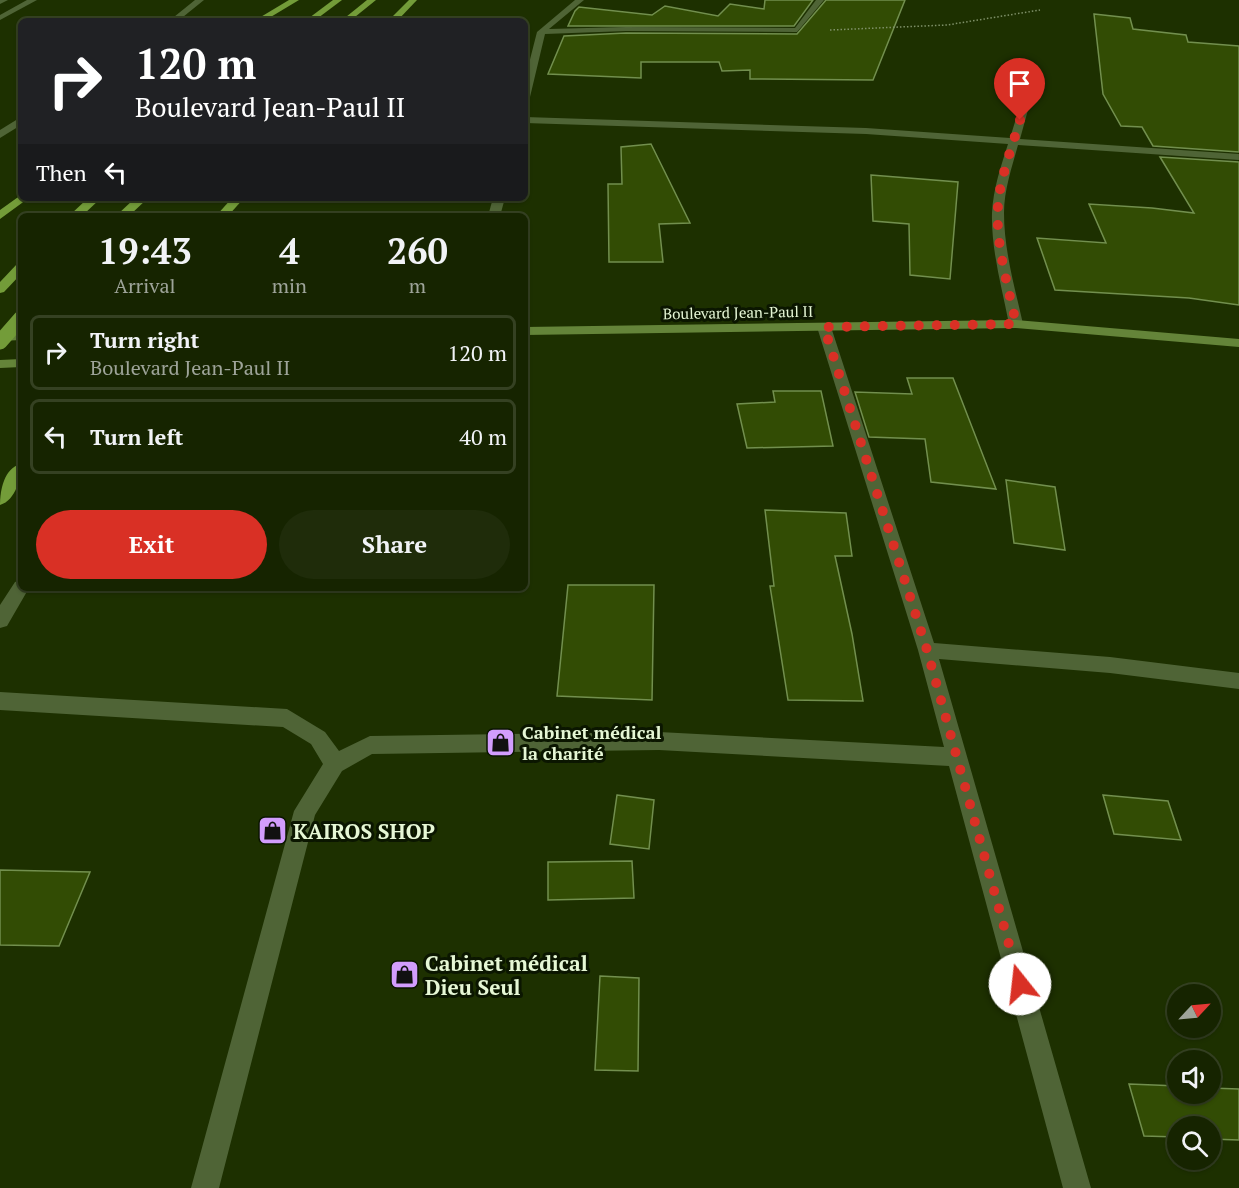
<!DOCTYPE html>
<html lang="en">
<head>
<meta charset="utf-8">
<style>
	:root { --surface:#162400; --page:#1f2c0a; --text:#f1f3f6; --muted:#9ea499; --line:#354122; --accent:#d93025 }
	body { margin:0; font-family:"PT Serif",serif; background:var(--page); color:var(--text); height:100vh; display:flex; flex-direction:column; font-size:22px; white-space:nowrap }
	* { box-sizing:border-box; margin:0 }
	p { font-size:20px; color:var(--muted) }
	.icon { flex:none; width:33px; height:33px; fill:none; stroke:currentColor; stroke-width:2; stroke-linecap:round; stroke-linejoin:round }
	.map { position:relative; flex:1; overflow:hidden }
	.details { position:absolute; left:18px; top:213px; width:510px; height:378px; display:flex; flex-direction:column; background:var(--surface); border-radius:9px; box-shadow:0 2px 4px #0004,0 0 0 2px var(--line) }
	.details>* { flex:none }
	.guide { position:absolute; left:18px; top:18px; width:510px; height:183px; border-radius:9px; box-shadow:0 2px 4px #0004,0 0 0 2px var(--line); background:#202124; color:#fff; overflow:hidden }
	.needle { width:39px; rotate:64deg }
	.fabs { position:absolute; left:1167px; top:984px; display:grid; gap:12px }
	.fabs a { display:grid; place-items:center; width:54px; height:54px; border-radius:50%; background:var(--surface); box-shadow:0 2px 4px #0004,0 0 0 2px var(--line); font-size:30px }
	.pin { position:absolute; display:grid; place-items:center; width:51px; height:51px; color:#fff; margin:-62px -26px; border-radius:50% 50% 50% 0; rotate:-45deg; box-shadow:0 0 6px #0007 }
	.pin .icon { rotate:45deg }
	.me { position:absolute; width:66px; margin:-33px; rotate:344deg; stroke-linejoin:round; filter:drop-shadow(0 0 4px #0008) }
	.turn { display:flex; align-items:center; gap:21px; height:126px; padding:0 18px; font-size:27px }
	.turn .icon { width:78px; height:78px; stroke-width:2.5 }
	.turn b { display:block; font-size:42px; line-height:51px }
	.then { display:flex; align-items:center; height:57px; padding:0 18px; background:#0003; gap:12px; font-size:22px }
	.eta { display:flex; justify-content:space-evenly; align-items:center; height:102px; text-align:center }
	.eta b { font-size:36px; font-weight:700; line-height:42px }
	.primary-button { display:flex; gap:12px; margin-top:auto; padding:12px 18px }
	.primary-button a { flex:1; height:69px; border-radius:36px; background:var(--accent); color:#fff; font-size:24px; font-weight:700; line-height:69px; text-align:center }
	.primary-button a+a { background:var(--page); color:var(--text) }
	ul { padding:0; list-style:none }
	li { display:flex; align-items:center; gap:18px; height:75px; margin:0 12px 9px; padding:0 6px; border:3px solid var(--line); border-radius:9px }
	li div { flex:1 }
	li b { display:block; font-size:22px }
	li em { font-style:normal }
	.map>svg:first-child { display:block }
	.building { fill:#324c04; stroke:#728f4e; stroke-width:1.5 }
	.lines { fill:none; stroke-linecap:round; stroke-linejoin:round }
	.path { stroke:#7f9168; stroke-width:1.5; stroke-dasharray:1.5 2; stroke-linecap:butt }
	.street { fill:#4f6436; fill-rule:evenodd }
	.secondary { fill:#648439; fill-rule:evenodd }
	.primary { fill:#739c39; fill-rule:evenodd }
	.primary-bridge { stroke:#739c39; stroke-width:15 }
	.route { stroke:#d93025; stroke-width:10; stroke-dasharray:0 18 }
	.labels { text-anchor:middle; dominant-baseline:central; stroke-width:6; stroke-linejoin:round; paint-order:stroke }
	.far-street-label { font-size:15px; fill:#e6f7d5; stroke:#0b1600 }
	.poi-label { font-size:18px; font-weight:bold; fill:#e6f7d5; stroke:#0b1600; text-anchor:start }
	.near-poi-label { font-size:21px; font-weight:bold; fill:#e6f7d5; stroke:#0b1600; text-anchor:start }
</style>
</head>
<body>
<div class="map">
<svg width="1239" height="1188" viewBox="0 0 1239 1188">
	<rect width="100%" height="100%" fill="#1d3000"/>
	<!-- building -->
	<g class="building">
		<polygon points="765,0 813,0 794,26 568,26 575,11 579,7 652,15 665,6 718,16 730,4 764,9"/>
		<polygon points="826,0 905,0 873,80 750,79 750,70 722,71 719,62 641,62 641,78 548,74 564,36 626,33 797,34"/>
		<polygon points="1094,14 1130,18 1133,29 1186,35 1188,42 1239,46 1239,152 1153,146 1142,127 1121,126 1103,94"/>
		<polygon points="651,144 690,223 659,224 663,262 609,262 608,184 622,184 621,147"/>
		<polygon points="1160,157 1239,162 1239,305 1189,298 1055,290 1037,238 1106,243 1089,204 1152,208 1194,213"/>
		<polygon points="871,175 958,182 950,279 910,275 909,224 873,221"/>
		<polygon points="907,378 953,378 996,489 931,482 925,439 869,437 855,392 912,394"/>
		<polygon points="773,391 821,391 833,446 747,448 737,404 775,402"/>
		<polygon points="1006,480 1055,487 1065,550 1014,543"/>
		<polygon points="765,510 846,513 852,556 835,556 852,634 863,701 788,700 770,586 774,586"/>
		<polygon points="568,585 654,585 652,700 557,696"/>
		<polygon points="617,795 654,800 649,849 610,844"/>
		<polygon points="1103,795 1168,801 1181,840 1114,834"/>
		<polygon points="632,861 634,898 548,900 548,862"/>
		<polygon points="0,870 90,872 59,946 0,945"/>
		<polygon points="600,976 639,978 638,1071 595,1070"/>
		<polygon points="1129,1084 1178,1086 1178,1094 1210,1094 1210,1088 1239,1089 1239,1140 1210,1139 1210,1126 1178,1126 1178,1137 1144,1136"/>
	</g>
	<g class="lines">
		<!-- path -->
		<polyline class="path" points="830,30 947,25 1040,10"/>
		<!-- street -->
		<g class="street">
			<polygon points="0,0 8,0 0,4"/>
			<polygon points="27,0 37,0 0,20 0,15"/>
			<polygon points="195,0 204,0 178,21 169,21"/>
			<polygon points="575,0 584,0 549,29 626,27 795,28 816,0 824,0 797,32 626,31 545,34 530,97 525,100 525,79 537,32"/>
			<path d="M1033,74l4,3 -17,62 219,15v6l-221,-15c-6,22 -14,45 -14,68 0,38 11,75 19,111l-7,4 -7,-4c-7,-36 -18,-74 -17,-111 1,-24 9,-47 16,-69l-142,-10 -341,-11v-6l341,11 144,10 19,-61z"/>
			<polygon points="21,117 21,125 0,138 0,130"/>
			<polygon points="493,198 505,198 500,216 488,216"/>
			<polygon points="824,323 831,327 934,643 1110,657 1239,673 1239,689 1110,673 939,659 1091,1188 1063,1188 949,766 659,750 372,754 342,771 315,815 219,1188 191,1188 294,811 323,764 311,744 283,727 0,710 0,692 287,709 325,732 339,751 370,736 659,732 944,747 918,650 817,327"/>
			<polygon points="21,580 21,588 29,588 7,626 0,628 0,605 15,582"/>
		</g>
		<!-- secondary -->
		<g class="secondary">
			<polygon points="1016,320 1239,339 1239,347 1016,328 525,335 525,327"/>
			<polygon points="21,332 21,340 0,341 0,333"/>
			<polygon points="21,359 21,367 0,368 0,360"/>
		</g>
		<!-- primary -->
		<g class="primary">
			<polygon points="289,0 299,0 264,21 254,21"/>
			<polygon points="333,0 342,0 314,21 305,21"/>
			<polygon points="367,0 376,0 350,21 341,21"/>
			<polygon points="409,0 417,0 397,21 388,21"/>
			<polygon points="21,195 21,198 28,198 26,200 0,219 0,210"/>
			<polygon points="88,198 101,198 82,216 69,216"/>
			<polygon points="135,198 148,198 129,216 116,216"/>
			<polygon points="232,198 244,198 228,216 216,216"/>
			<polygon points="21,263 21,274 4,292 0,293 0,282 17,264"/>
			<path d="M21,464c0,14 -5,36 -21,41 0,-15 4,-37 21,-41z"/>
		</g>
		<!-- primary-bridge -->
		<polyline class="primary-bridge" points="0,342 21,318"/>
	</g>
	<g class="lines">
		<!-- route -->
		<path class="route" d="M1020,120c-7,24 -17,50 -21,76 -6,42 9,88 17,128l-192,3 103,323 93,334"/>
	</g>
	<!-- icons -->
	<defs>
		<symbol id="shop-square" viewBox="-11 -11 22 22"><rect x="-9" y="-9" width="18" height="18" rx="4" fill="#d29dfd" stroke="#0b1600"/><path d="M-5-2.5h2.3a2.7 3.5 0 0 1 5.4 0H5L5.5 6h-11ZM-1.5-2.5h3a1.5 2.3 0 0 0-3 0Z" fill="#111"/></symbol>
	</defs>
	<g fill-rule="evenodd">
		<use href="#shop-square" x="484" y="726" width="33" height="33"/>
		<use href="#shop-square" x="256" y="814" width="33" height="33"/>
		<use href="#shop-square" x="388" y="958" width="33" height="33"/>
	</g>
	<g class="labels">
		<!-- far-street labels -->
		<g class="far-street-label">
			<text transform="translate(738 312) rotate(-1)">Boulevard Jean-Paul II</text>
		</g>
		<!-- poi labels -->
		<g class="poi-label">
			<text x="522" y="732">Cabinet médical<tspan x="522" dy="21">la charité</tspan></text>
		</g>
		<!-- near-poi labels -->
		<g class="near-poi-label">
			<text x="293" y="831">KAIROS SHOP</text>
			<text x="425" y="963">Cabinet médical<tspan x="425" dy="24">Dieu Seul</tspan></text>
		</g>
	</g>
</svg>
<div class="fabs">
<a><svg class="needle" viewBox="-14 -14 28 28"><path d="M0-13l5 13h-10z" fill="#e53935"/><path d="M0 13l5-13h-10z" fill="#9ea499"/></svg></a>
<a><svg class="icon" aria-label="sound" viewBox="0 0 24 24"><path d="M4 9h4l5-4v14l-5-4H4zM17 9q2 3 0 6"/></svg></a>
<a><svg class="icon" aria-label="search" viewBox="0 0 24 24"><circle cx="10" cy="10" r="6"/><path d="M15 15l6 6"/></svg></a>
</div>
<div class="pin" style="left:1020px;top:120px;background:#d93025"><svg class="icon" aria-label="arrive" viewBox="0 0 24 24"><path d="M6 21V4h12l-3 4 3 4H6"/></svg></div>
<svg class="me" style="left:1020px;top:984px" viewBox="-20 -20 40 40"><circle r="19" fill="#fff"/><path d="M0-13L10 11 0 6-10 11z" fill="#d93025"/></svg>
<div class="guide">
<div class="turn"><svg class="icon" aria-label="right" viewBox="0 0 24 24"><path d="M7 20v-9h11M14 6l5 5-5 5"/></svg><div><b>120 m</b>Boulevard Jean-Paul II</div></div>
<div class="then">Then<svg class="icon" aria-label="left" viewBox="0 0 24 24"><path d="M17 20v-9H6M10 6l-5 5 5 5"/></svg></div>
</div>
<section class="details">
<div class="eta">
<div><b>19:43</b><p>Arrival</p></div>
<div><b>4</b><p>min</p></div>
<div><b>260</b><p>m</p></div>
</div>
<ul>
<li><svg class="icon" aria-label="right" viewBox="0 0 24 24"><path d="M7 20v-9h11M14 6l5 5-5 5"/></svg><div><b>Turn right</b><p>Boulevard Jean-Paul II</p></div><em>120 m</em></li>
<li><svg class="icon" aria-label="left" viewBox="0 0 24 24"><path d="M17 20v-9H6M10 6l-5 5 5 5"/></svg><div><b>Turn left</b></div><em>40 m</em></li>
</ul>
<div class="primary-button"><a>Exit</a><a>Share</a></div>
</section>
</div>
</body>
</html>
